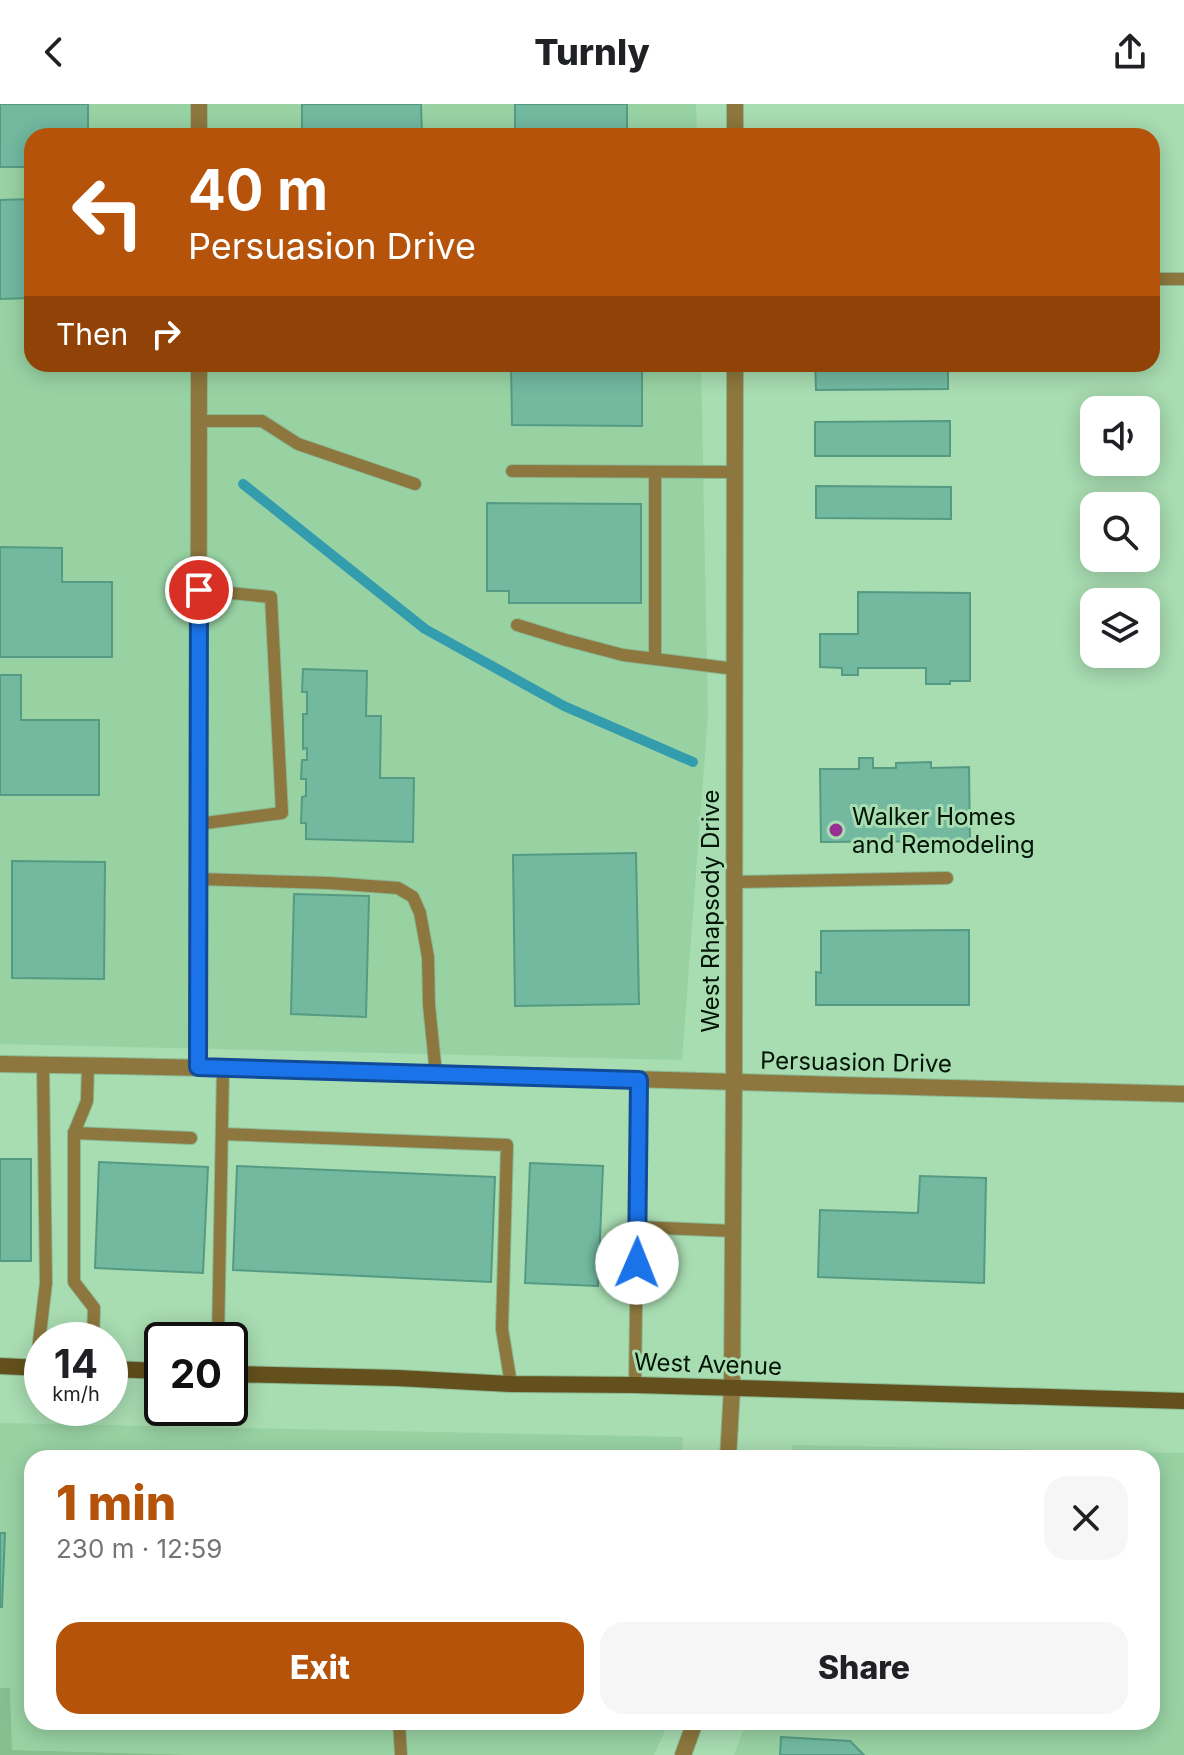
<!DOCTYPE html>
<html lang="en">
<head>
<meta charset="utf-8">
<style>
	:root { --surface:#fff; --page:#f6f6f6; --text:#202124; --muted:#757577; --accent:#b45309 }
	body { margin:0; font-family:Inter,sans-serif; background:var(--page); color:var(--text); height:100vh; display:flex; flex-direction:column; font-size:30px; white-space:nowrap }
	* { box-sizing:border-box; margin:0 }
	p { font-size:26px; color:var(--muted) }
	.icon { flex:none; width:44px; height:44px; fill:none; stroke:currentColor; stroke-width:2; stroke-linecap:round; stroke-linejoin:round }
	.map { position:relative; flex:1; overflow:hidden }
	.sheet { position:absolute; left:24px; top:1346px; width:1136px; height:280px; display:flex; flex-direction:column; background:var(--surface); border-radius:24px; box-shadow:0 4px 20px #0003 }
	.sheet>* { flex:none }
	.top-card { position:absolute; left:24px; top:24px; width:1136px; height:244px; border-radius:24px; box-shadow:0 4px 20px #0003; background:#b45309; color:#fff; overflow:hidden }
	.fabs { position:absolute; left:1080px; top:292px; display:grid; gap:16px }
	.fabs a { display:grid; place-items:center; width:80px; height:80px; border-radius:16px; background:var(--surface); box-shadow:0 4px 20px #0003; font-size:40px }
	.speed { position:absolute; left:24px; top:1218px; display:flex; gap:16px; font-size:40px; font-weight:700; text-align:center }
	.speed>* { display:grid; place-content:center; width:104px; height:104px; border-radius:50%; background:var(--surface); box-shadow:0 4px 20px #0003; line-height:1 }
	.speed small { font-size:20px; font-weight:400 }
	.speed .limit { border:4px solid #111; border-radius:12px; background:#fff; color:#111 }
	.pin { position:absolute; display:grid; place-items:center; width:68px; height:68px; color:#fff; margin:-34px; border:4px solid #fff; border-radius:50%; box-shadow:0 2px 8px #0007 }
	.me { position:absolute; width:88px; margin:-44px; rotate:1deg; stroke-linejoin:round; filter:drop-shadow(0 0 6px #0008) }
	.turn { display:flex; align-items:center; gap:28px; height:168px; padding:0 32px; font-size:36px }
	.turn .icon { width:104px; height:104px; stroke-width:2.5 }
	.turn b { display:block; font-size:56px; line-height:68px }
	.then { display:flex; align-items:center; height:76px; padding:0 32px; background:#0003; gap:16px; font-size:30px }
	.round { display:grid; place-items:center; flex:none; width:84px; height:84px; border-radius:24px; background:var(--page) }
	.head { display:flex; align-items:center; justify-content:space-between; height:136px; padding:0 32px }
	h1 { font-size:48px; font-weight:800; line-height:60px; color:var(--accent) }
	.primary-button { display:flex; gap:16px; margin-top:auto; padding:16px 32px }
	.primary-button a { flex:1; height:92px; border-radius:24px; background:var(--accent); color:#fff; font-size:32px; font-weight:800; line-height:92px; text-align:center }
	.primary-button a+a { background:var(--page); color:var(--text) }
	header { display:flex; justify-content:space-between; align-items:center; height:104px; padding:0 32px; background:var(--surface); font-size:36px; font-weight:800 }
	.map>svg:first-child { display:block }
	.built { fill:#98d2a3 }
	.green { fill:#85bf90 }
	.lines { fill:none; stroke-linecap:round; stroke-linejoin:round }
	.stream { stroke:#339dad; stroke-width:10 }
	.building { fill:#72b9a0; stroke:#559b84; stroke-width:2 }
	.service-casing { stroke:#8ab892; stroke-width:14 }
	.minor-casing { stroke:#8ab892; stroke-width:18 }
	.tertiary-casing { stroke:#8ab892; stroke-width:18 }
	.secondary-casing { stroke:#8ab892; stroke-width:18 }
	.service { stroke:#8d773e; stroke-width:12 }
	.minor { stroke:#8d773e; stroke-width:16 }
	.tertiary { stroke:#8d773e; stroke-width:16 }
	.secondary { stroke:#63501c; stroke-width:16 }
	.route-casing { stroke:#114b97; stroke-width:20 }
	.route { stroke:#1a73e8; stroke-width:14 }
	.poi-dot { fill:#983093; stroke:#a8dcb1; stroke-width:3 }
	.labels { text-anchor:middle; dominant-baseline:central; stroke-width:6; stroke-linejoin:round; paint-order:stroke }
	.poi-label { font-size:24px; fill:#021406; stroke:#a8dcb1; text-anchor:start }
	.street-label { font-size:24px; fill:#021406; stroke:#a8dcb1 }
</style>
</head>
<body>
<header><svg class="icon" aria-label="back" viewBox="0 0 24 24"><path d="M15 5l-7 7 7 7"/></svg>Turnly<svg class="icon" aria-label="share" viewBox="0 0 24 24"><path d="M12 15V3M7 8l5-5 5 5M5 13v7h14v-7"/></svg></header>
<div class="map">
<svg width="1184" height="1651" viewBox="0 0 1184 1651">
	<rect width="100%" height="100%" fill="#a8dcb1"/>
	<!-- built -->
	<g class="built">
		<polygon points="0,0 696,0 697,32 32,32 32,260 701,260 708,610 682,956 0,940"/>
		<polygon points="0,1319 683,1333 682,1354 32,1354 32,1618 669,1618 654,1651 197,1651 12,1646 10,1584 0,1584"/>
		<polygon points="792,1341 1184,1349 1184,1651 734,1651 746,1618 1152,1618 1152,1354 791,1354"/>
	</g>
	<!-- green -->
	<polygon class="green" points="0,1584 10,1584 12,1646 197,1651 0,1651"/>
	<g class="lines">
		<!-- stream -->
		<polyline class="stream" points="243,380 425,525 564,602 693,658"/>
	</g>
	<!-- building -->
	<g class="building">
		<polygon points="0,0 88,0 88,32 32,32 32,63 0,63"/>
		<polygon points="302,0 421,0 422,32 302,32"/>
		<rect x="515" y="0" width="112" height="32"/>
		<polygon points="32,95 32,194 0,195 0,96"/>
		<polygon points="511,260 642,260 642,322 512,321"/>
		<polygon points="815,260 948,260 948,285 816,286"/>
		<polygon points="950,317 950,352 815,352 815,318"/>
		<polygon points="816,382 951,383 951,415 816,414"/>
		<polygon points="487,399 641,400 641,499 509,499 509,487 487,487"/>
		<polygon points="0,443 62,444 62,478 112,478 112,553 0,553"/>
		<polygon points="858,488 970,489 970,577 950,577 950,580 926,580 926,564 858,564 858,571 842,571 842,564 820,563 820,530 858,530"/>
		<polygon points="303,565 367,567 366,612 381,612 380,674 414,674 413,738 306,735 306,719 301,719 302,693 306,692 306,675 301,675 302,656 307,656 307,644 303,645 303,610 307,610 307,588 302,588"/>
		<polygon points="0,571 21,571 21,616 99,616 99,691 0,691"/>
		<polygon points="859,654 873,654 873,664 896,664 896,659 931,658 931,664 969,663 970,737 821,738 820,665 859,665"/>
		<polygon points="636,749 639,900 515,902 513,751"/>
		<polygon points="12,757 105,758 104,875 12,874"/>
		<polygon points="294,790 369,792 366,913 291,910"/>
		<polygon points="969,826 969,901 816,901 816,868 821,869 821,827"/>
		<rect x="0" y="1055" width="31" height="102"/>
		<polygon points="99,1058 208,1063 203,1169 95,1164"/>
		<polygon points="530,1059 603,1062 598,1182 525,1179"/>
		<polygon points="237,1062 495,1073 491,1178 233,1166"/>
		<polygon points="920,1072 986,1074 984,1179 818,1173 820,1106 918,1109"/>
		<polygon points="0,1429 5,1429 2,1503 0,1503"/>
		<polygon points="781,1633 850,1637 864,1651 780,1651"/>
	</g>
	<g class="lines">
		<defs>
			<g id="service">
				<polyline points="1152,175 1184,175"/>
				<polyline points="199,317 262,317 298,340 415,380"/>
				<polyline points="512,367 735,368"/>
				<polyline points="517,521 566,536 623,551 735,565"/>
				<polyline points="655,555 655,368"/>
				<polyline points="198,720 282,709 271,493 199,486"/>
				<polyline points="198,775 329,779 398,784 413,793 420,809 428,853 429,901 436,970"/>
				<polyline points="734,778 947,774"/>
				<polyline points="88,961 87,997 74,1029 74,1178 94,1204 93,1236"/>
				<polyline points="74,1029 191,1034"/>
				<polyline points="222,1030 507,1041 502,1225 511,1280"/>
				<polyline points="638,1123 733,1127"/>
				<polyline points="218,1236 223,964"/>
				<polyline points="36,1263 46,1179 43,961"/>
				<polyline points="635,1281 639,976"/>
				<polyline points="399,1618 401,1651"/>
			</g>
			<g id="minor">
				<polyline points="199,32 199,0"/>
				<path d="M0,960c395,6 789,21 1184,30"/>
				<polyline points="198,963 199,260"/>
				<polyline points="728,1354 732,1284"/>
				<polyline points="683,1651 695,1618"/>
			</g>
			<g id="tertiary">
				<polyline points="735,0 735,32"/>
				<polyline points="732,1284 734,979 735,260"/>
			</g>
			<g id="secondary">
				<polyline points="0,1262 42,1264"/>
				<polyline points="110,1265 162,1267"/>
				<polyline points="230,1270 397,1274 511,1280 635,1281 1184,1297"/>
			</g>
		</defs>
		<!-- service casing -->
		<use href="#service" class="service-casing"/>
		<!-- minor casing -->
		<use href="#minor" class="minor-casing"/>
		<!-- tertiary casing -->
		<use href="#tertiary" class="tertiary-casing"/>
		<!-- secondary casing -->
		<use href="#secondary" class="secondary-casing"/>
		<!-- service -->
		<use href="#service" class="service"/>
		<!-- minor -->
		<use href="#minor" class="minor"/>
		<!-- tertiary -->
		<use href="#tertiary" class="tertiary"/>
		<!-- secondary -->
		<use href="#secondary" class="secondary"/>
	</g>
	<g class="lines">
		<defs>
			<polyline id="route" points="199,486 198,963 639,976 637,1159"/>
		</defs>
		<!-- route casing -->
		<use href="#route" class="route-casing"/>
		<!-- route -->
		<use href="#route" class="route"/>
	</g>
	<!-- markers -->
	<circle class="poi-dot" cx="836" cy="726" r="8"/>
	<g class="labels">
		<!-- poi labels -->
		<g class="poi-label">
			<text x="852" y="712">Walker Homes<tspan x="852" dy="28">and Remodeling</tspan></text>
		</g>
		<!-- street labels -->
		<g class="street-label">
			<text transform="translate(710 807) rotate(-90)">West Rhapsody Drive</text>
			<text transform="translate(856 958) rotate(1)">Persuasion Drive</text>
			<text transform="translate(708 1260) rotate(2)">West Avenue</text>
		</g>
	</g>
</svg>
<div class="fabs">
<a><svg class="icon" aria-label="sound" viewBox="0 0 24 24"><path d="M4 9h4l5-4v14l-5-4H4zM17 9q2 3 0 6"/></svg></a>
<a><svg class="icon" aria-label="search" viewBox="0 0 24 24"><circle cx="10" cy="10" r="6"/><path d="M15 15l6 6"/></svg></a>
<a><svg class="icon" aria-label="layers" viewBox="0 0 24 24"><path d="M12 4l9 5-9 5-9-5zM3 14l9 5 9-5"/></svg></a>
</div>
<div class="speed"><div>14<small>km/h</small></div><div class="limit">20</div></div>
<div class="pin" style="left:199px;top:486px;background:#d93025"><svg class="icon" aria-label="arrive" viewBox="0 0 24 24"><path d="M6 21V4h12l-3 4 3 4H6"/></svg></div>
<svg class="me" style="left:637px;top:1159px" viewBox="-20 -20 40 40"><circle r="19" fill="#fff"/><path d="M0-13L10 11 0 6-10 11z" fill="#1a73e8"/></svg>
<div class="top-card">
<div class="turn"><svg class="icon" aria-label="left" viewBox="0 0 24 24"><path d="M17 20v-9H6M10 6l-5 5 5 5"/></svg><div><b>40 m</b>Persuasion Drive</div></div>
<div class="then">Then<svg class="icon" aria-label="right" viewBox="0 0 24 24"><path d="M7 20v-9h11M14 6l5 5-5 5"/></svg></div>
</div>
<section class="sheet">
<div class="head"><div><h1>1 min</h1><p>230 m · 12:59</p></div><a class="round"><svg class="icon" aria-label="close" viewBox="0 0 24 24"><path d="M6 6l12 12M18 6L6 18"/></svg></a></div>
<div class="primary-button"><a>Exit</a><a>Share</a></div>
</section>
</div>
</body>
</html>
